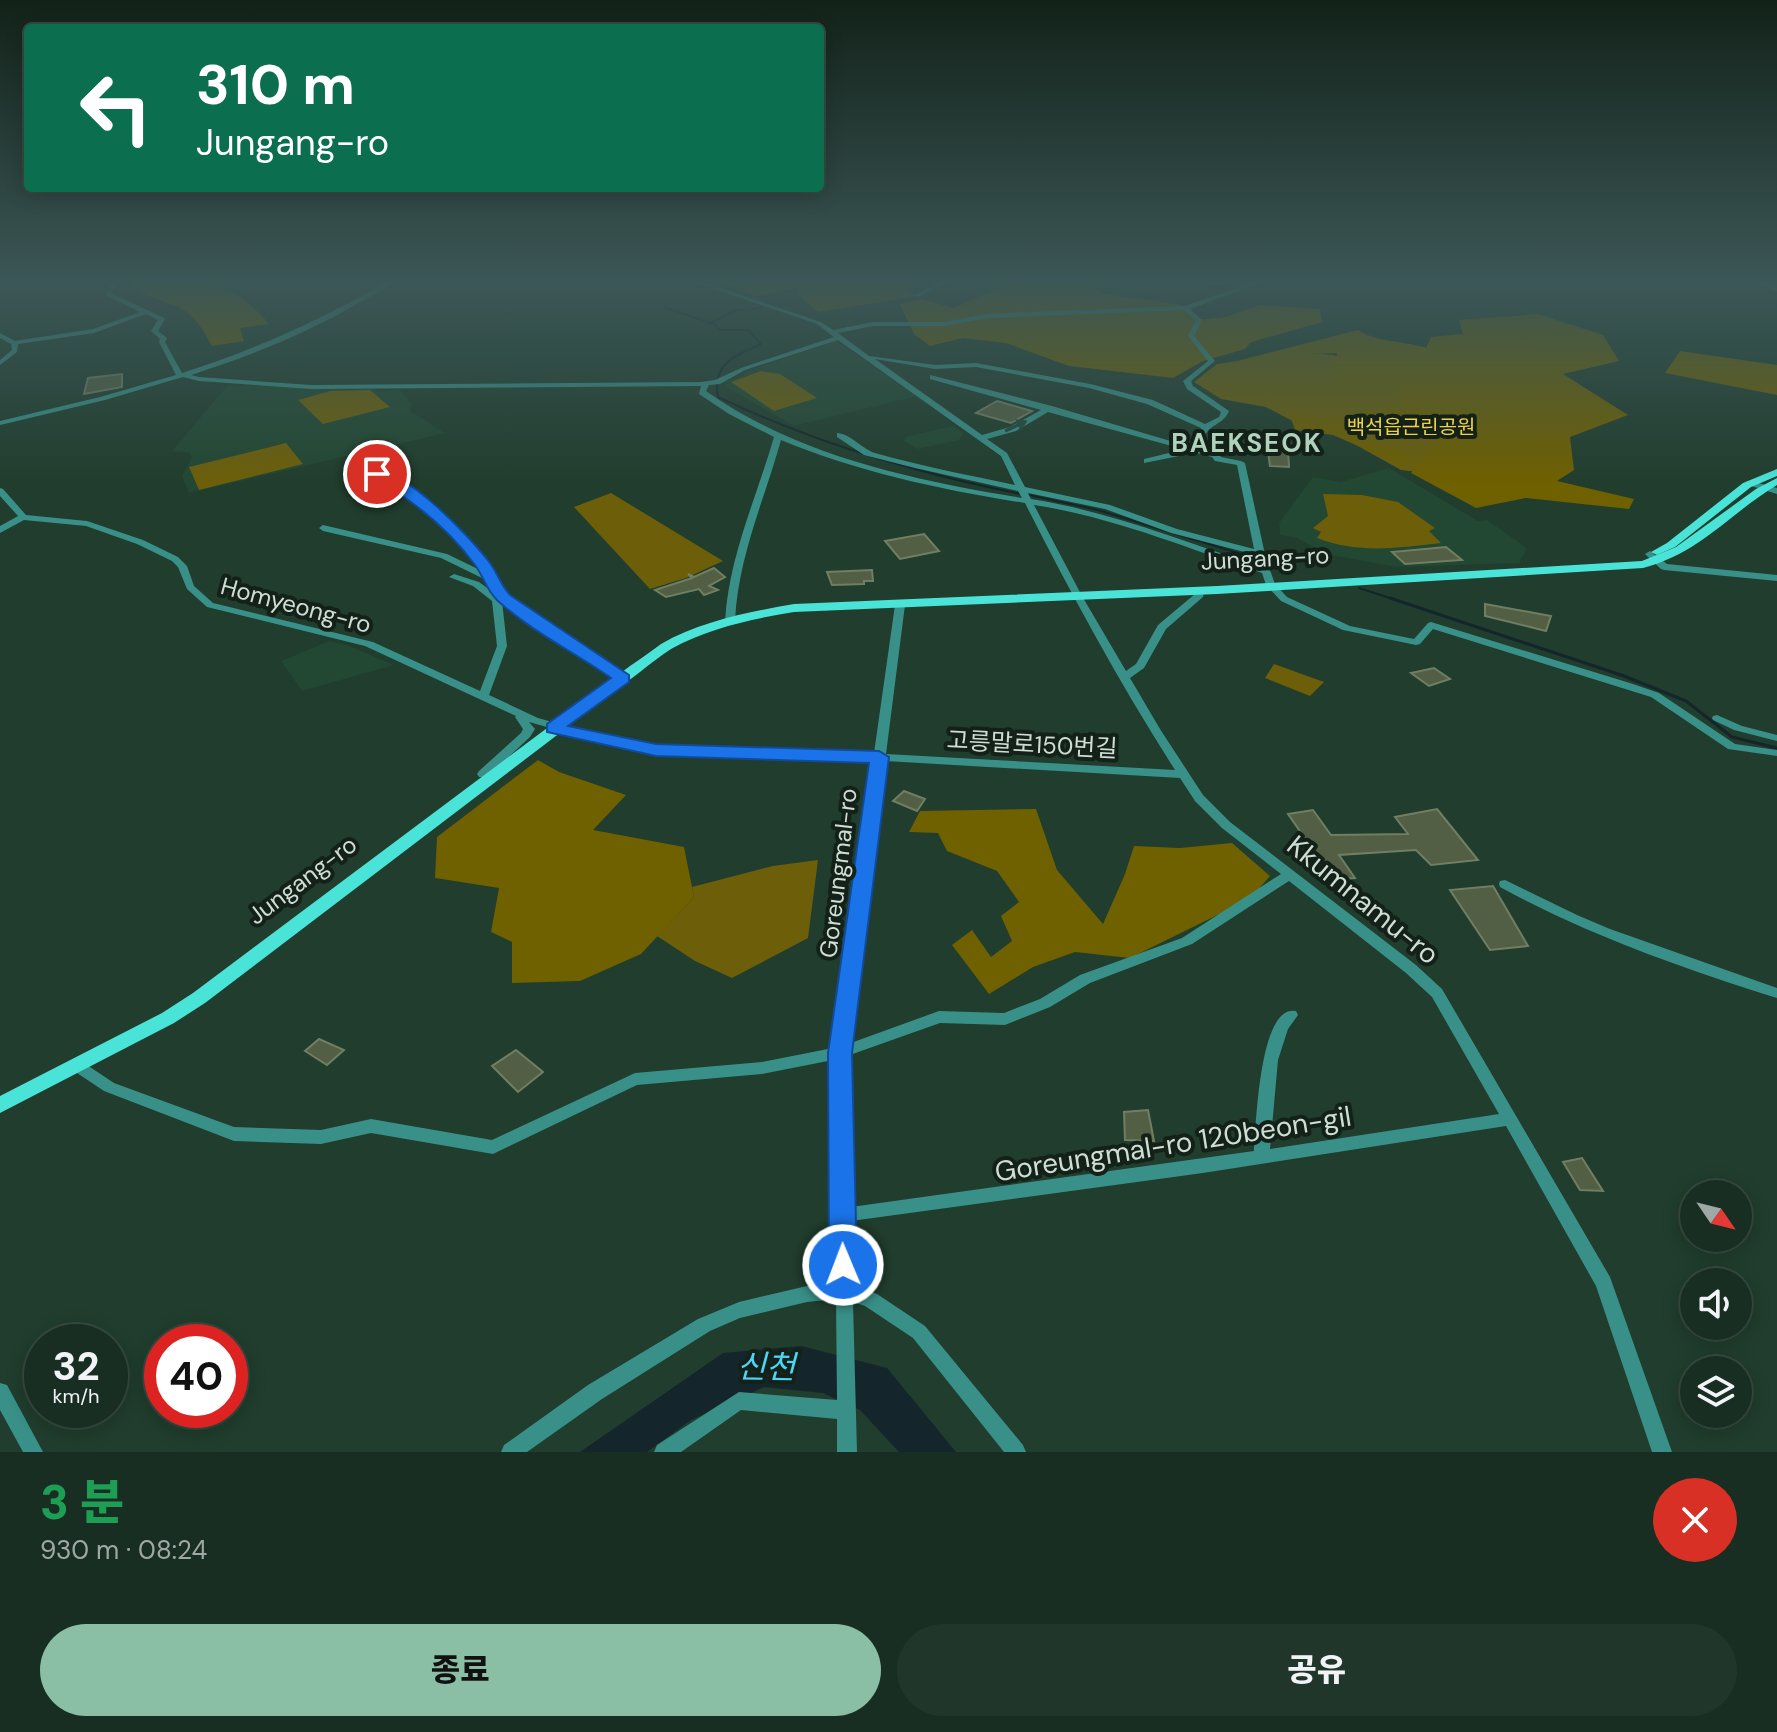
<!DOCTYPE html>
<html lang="ko">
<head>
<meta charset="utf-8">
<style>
	:root { --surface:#182e22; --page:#21362a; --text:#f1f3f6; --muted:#9fa8a5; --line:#364a40; --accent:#8abfa5 }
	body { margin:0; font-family:"DM Sans","Noto Sans KR",sans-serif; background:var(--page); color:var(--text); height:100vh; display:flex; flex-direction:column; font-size:30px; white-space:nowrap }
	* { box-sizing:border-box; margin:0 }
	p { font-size:26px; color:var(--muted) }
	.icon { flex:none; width:44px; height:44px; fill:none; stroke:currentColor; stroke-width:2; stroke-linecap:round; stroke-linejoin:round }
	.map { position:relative; height:1452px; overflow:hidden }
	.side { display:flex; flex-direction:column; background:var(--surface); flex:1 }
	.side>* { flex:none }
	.hud { position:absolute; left:24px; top:24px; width:800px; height:168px; border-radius:8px; box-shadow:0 4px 20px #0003,0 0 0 2px var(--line); background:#0b6e4f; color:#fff; overflow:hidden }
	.needle { width:52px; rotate:125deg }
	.tools { position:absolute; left:1680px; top:1180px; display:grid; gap:16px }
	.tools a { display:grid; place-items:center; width:72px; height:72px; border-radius:50%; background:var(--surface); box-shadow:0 4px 20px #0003,0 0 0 2px var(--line); font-size:40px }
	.speed { position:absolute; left:24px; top:1324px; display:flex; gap:16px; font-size:40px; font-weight:700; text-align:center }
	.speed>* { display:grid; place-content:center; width:104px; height:104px; border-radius:50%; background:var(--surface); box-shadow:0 4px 20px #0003,0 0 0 2px var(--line); line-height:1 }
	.speed small { font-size:20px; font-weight:400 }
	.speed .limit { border:12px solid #d22; background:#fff; color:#111 }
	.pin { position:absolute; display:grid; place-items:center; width:68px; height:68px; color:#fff; margin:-34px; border:4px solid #fff; border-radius:50%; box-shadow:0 2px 8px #0007 }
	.me { position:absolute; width:88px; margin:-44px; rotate:359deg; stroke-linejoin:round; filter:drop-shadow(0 0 6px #0008) }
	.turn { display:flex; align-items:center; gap:28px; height:168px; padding:0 40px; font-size:36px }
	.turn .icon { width:104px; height:104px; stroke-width:2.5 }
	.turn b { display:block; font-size:56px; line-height:68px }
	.round { display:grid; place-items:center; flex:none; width:84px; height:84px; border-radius:42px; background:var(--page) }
	.summary { display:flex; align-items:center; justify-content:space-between; height:136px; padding:0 40px }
	h1 { font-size:48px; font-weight:800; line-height:60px; color:#1e9e55 }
	.cta { display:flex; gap:16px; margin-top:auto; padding:16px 40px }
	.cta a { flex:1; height:92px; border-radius:48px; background:var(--accent); color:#111; font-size:32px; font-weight:800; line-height:92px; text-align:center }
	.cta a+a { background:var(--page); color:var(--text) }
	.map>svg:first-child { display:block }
	.built { fill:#224732 }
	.green { fill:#6d5f09 }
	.forest { fill:#6f6000 }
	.water { fill:#14262b }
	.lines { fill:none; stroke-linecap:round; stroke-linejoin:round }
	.stream-far1 { stroke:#14262b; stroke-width:2 }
	.stream { stroke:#14262b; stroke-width:3 }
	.building { fill:#535f44; stroke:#707e61; stroke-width:2 }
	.minor { fill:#389088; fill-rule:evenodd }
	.major { fill:#4ae3d7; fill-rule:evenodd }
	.oneway { fill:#214840 }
	.route { fill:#1a73e8; stroke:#114b97; stroke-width:2 }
	.labels { text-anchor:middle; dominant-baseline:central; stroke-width:8; stroke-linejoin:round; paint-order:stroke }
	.far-park-label { font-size:20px; fill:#edd345; stroke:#142119 }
	.street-label { font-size:24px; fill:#ceded4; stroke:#142119 }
	.far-district-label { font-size:26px; font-weight:bold; letter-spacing:2px; fill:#b0d2bd; stroke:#142119 }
	.near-street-label { font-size:28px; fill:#ceded4; stroke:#142119 }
	.near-water-label { font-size:32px; font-style:italic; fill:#4bd6f8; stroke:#142119 }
</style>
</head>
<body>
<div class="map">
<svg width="1777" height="1452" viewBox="0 0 1777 1452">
	<rect width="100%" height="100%" fill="#203d2d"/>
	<!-- built -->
	<g class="built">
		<polygon points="836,341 917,396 794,426 724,386 748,371"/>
		<polygon points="228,385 375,389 378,392 399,389 411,403 410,411 445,433 189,493 182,476 192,457 190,453 172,451"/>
		<polygon points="953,426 963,433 959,440 917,449 904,441 905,437"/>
		<polygon points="1389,468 1478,521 1487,520 1527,548 1519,563 1396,567 1326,554 1297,538 1280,535 1279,523 1313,477 1341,482"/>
		<polygon points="329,641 347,645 394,665 302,691 281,661"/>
	</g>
	<!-- green -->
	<g class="green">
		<polygon points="1302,352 1333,355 1453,394 1539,487 1401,470 1338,435 1302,426 1266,407 1221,399 1194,382 1217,364"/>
		<polygon points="761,371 780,374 817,398 774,411 731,382"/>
		<polygon points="370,390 390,407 323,424 298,400 330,391"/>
		<polygon points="286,443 303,464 199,490 189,467"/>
		<polygon points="611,493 723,561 686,578 650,589 574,507"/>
		<path d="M1323,494l39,1 36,7 37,26 -6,3 12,12c-45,5 -82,11 -124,-5l4,-6 -8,-4 15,-12z"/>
		<polygon points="1274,664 1324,682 1310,696 1265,678"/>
		<polygon points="818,860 808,938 732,978 695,961 657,936 694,897 692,887 773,866"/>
	</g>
	<!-- forest -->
	<g class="forest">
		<path d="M128,282c61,0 98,-9 141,42l-29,4 4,13 -32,5c-28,-57 -48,-32 -84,-64z"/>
		<polygon points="722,282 911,282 909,291 917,296 818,312 798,295 800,287 756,296"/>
		<polygon points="1012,282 1094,282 1100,293 1180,305 1199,320 1226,317 1260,305 1320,309 1322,322 1251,342 1245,349 1203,361 1173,378 1069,366 1006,343 963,338 930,346 914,334 900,304 921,299 954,308"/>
		<path d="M1538,314l65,21 16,26 -56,13 65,41 -58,22 4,33 -17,11 77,18 -5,10 -103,-11 -50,10 -65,-35 19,-21 6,-14 -81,-14 -2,7 58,26 -9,8 -69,-30 -38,-5 -6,-18 40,6 71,-12 -4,-19 -57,-2 -5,-12 3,-20 -33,1 -75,9 129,-33c19,13 45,10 68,18l5,-11 32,-3 -4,-14z"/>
		<polygon points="1680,351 1777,365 1777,395 1665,373"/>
		<polygon points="538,760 559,772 626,795 593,830 684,847 694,897 641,954 580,981 512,983 512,942 491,932 499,888 435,878 437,837"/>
		<polygon points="1036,809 1057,870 1103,924 1125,874 1134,846 1180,848 1232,843 1270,876 1250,899 1130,958 1075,952 1033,967 989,994 952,945 972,930 991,957 1012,941 1001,916 1019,902 997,871 947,851 938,833 909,832 920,811"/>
	</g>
	<!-- water -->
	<polygon class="water" points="801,1346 887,1368 956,1452 899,1452 860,1410 823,1393 764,1387 691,1420 647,1452 580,1452 723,1353"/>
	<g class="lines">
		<!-- stream-far1 -->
		<g class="stream-far1">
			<path d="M664,307l52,18 3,5h29l13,14c-24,11 -50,19 -43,53 97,46 197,76 303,97"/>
			<polyline points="709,324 736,310 761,308"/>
			<polyline points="1029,495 1098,510 1241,554"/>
			<polyline points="1359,588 1396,600"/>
		</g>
		<!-- stream -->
		<polyline class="stream" points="1390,598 1624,676 1686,701 1732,737 1777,748"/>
	</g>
	<!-- building -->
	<g class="building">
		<polygon points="122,374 122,387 84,394 88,378"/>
		<polygon points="997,401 1032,411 1011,423 976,413"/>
		<polygon points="1267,444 1288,449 1289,467 1270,466"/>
		<polygon points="924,534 939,551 900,559 885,541"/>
		<polygon points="1446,547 1462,560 1405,564 1392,552"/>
		<polygon points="714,568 725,577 709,586 718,590 704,595 699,589 666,597 655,590 692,578 688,574 694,577"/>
		<polygon points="872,570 873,581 864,581 864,584 832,585 827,572"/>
		<polygon points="1485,604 1551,616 1546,631 1485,616"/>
		<polygon points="1434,668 1450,679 1429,686 1411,673"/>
		<polygon points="904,791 925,799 917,811 893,801"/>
		<polygon points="1437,809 1478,860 1431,865 1416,850 1339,855 1355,878 1333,879 1288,814 1313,810 1331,835 1408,834 1395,817"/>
		<polygon points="1493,886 1528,946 1490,950 1450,890"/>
		<polygon points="319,1039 344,1050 327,1065 305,1051"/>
		<polygon points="516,1050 543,1072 518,1092 492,1066"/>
		<polygon points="1148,1110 1154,1141 1125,1140 1124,1112"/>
		<polygon points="1582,1158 1603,1191 1580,1190 1563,1162"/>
	</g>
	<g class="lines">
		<!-- minor -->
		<g class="minor">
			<path d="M111,282h6l-6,11 53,25 1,1 -7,12 9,7 -2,4 17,31c73,-23 140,-54 205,-91h7c-10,8 -25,15 -37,22 -52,30 -109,53 -166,71l8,2 112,8 390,-3 14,-2 26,-12 93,-31 -17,-13 -123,-42h8l119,40 12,8 40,-8h71l44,-8 197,-8 69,-24h8l-72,27 12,11 -8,16 21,25 -24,20 2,5 36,25c-6,14 -18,12 -25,26l17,20 20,4 4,2 21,96 9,25 12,13 63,29 64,13 14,-16 3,-1 202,62 26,9 76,51 42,6v6l-49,-7 -77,-52 -218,-68 -13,15 -4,1 -73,-15 -62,-29 -15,-16 -4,-12c-76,-25 -149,-56 -228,-68l48,91 44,75 10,-7 22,-39 37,-31 1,-5 3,-1 5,3 -1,6 -37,32 -22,39 -14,10 30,51 43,66 27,27 186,143 26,24 168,288 62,175h-20l-56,-166 -90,-160 -303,47 -352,48 2,64 24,9 48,32 98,119 3,7h-22l-91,-114 -48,-32 -12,-4 4,150h-20v-33l-96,-9 -60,42h-27l3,-7 82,-53 98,8 -1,-101 -29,3 -67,16 -30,13 -108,68 -75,53h-26l3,-7 84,-60 110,-66 41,-17 68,-16 28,-3 -2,-223 -71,14 -125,11 -144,69 -122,-21 -50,11 -87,-3 -130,-50 -33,-22 -2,-4 2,-4 5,-2 5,2 33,22 120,44 87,3 50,-11 121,21 143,-67 127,-11 71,-14 40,-288 -181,-4 -71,-8 -92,-26 6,7 -5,8 -43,40h-8l-2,-3 2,-3 42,-38 2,-4 -8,-12 1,-1 -151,-70 -158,-39 -20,-18 -9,-22 -6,-6 -35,-17 -51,-18 -62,-6 -24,13v-7l18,-10 -18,-20v-8l3,1 23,26 61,6 56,19 35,17 9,9 7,20 19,17 160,39 107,49 17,-45 -5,-45 -19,-15 -24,-9 5,-3 25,8 18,13 -13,-16 -43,-21 -118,-27 -4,-3 4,-3 124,29 33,16c-12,-37 -74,-74 -106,-94v-4h3c30,12 82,51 101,77 11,17 14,32 29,47 24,23 63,43 91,61 10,7 22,13 30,21l-5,3 -4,-1 -93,-61 -24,-18 5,45 -18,49 49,23 84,24 70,8 182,3 21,-148 5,-3 5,3 -19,149 289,16c-55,-86 -104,-176 -150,-267 -83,-13 -167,-31 -244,-63 -17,61 -43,117 -46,181l-2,2h-6l-2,-2c4,-65 31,-122 49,-184l-45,-23 -30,-20 2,-8 -390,3 -112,-8 -16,-4 -78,23 -105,25v-4l100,-24 76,-22 -17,-33 1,-3 -9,-8 7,-11 -12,-6 -52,19 -76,11 -1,8 -17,13v-5l12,-10 -1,-6 -11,-6v-5l15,8 78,-12 47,-17 -34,-17zM1184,310l12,10 -8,16 20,25 -25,20 4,8 34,23 -2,5 -14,7 -52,-24 -63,-16 -114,-21 -41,2 -66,-9 -31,-23 35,-7h71l44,-8zM838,340l163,116 14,29c-47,-10 -94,-19 -140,-32 -13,-4 -24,-19 -38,-20v4l27,18 51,13 103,23 4,7c-110,-18 -224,-42 -316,-107l3,-6 11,-1 25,-14zM875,359l60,10 41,-2 113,21 58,16 54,24 -4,8 -13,9 -132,-39 -122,-31v4l111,31 -31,17 -28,8zM1048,412l131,36 -6,4 -29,7v4l35,-7 7,-6 26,7 3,4 22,4 17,84 -77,-20 -67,-24 -85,-18 -18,-34 -20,-14 29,-8zM1199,441l8,10 -16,-4zM1028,493l77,16 66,24 85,22 3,11c-77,-25 -147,-54 -228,-67zM885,761l295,17 15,23 27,27 59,46 -99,64 -102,37 -40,24 -36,14 -65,-2 -91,33zM1289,881l117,92 26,24 67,117 -229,35 8,-89 10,-31 10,-14 -2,-4c-37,-8 -40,117 -42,140l-403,56 -4,-151 93,-33 65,2 45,-18 40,-24 102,-39z"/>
			<polygon points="941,282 948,282 918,297 913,296"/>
			<path d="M1205,282h26c-6,3 -20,3 -26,0z"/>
			<polygon points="1758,282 1765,282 1777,288 1777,292"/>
			<polygon points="1748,481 1751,481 1777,488 1777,494 1748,485"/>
			<polygon points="1650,551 1667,564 1777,575 1777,581 1664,570 1661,569 1647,556 1645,554"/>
			<polygon points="1717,715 1742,726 1777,735 1777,741 1734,730 1713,720 1712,718 1713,716"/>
			<path d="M1505,880l72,35 33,14 167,59v10c-95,-30 -189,-63 -277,-111l-1,-3 1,-3z"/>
			<polygon points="0,1383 7,1385 43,1452 23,1452 0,1410"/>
		</g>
		<!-- major -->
		<g class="major">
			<polygon points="1777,469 1777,476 1751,487 1675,547 1657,555 1651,552 1667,543 1743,483"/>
			<path d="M1777,478v7c-48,29 -77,68 -134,83l-426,26 -423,18c-42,7 -85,16 -123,37 -11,7 -21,15 -31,23l-435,331 -31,20 -174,90v-17l162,-83 31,-20 437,-327c11,-7 21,-15 31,-22 40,-23 88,-32 133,-40l423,-18 425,-25 34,-14 80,-58z"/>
		</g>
	</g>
	<!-- one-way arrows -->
	<defs><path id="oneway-solid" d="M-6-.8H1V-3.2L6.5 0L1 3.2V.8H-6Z" transform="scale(2)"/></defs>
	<use class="oneway" href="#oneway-solid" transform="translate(1016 426) rotate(-25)"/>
	<!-- sky -->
	<linearGradient id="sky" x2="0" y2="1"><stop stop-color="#122219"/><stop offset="0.58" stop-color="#3c5757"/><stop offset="1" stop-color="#3c5757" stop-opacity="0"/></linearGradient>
	<rect width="1777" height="485" fill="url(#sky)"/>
	<!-- route -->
	<path class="route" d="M372,471c33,-4 99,67 118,92 8,11 10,21 20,32l119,80v7l-61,44 88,18 223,7 10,6 -37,296 5,212 -4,9 -10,4 -10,-4 -4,-9 -1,-212 41,-290 -213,-7 -109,-24v-8l64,-46c-36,-25 -80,-47 -113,-77 -12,-11 -14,-24 -23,-36 -28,-38 -62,-65 -103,-88z"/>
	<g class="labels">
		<!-- far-park labels -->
		<g class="far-park-label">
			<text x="1411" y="427">백석읍근린공원</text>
		</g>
		<!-- street labels -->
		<g class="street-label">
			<text transform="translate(1265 558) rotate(-3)">Jungang-ro</text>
			<text transform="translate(296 605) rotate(15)">Homyeong-ro</text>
			<text transform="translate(1032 744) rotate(3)">고릉말로150번길</text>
			<text transform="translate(838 873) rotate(-83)">Goreungmal-ro</text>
			<text transform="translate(302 880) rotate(-37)">Jungang-ro</text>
		</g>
		<!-- far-district labels -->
		<g class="far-district-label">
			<text x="1247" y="443">BAEKSEOK</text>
		</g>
		<!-- near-street labels -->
		<g class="near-street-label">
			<text transform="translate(1363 900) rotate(39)">Kkumnamu-ro</text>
			<text transform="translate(1173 1144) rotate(-9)">Goreungmal-ro 120beon-gil</text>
		</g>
		<!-- near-water labels -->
		<g class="near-water-label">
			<text transform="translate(766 1367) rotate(1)">신천</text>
		</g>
	</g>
</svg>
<div class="tools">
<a><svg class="needle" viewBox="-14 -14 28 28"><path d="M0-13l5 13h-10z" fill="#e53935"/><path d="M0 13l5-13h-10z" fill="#9fa8a5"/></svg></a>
<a><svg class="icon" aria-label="sound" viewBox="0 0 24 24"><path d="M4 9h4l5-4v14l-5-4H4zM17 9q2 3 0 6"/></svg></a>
<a><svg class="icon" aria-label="layers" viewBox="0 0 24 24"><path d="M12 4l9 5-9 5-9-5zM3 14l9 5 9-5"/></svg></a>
</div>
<div class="speed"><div>32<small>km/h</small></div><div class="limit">40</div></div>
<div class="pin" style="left:377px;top:474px;background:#d93025"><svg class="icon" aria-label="arrive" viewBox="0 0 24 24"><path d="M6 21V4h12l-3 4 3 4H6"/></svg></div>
<svg class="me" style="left:843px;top:1265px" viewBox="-20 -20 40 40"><circle r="17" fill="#1a73e8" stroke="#fff" stroke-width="3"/><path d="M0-11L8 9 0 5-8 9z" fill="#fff"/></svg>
<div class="hud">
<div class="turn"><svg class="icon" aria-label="left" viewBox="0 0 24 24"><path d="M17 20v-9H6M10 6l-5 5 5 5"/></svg><div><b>310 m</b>Jungang-ro</div></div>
</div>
</div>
<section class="side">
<div class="summary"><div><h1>3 분</h1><p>930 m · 08:24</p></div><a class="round" style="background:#d93025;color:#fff"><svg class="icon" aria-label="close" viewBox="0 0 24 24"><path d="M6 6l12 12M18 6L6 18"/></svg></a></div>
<div class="cta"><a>종료</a><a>공유</a></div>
</section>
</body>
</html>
